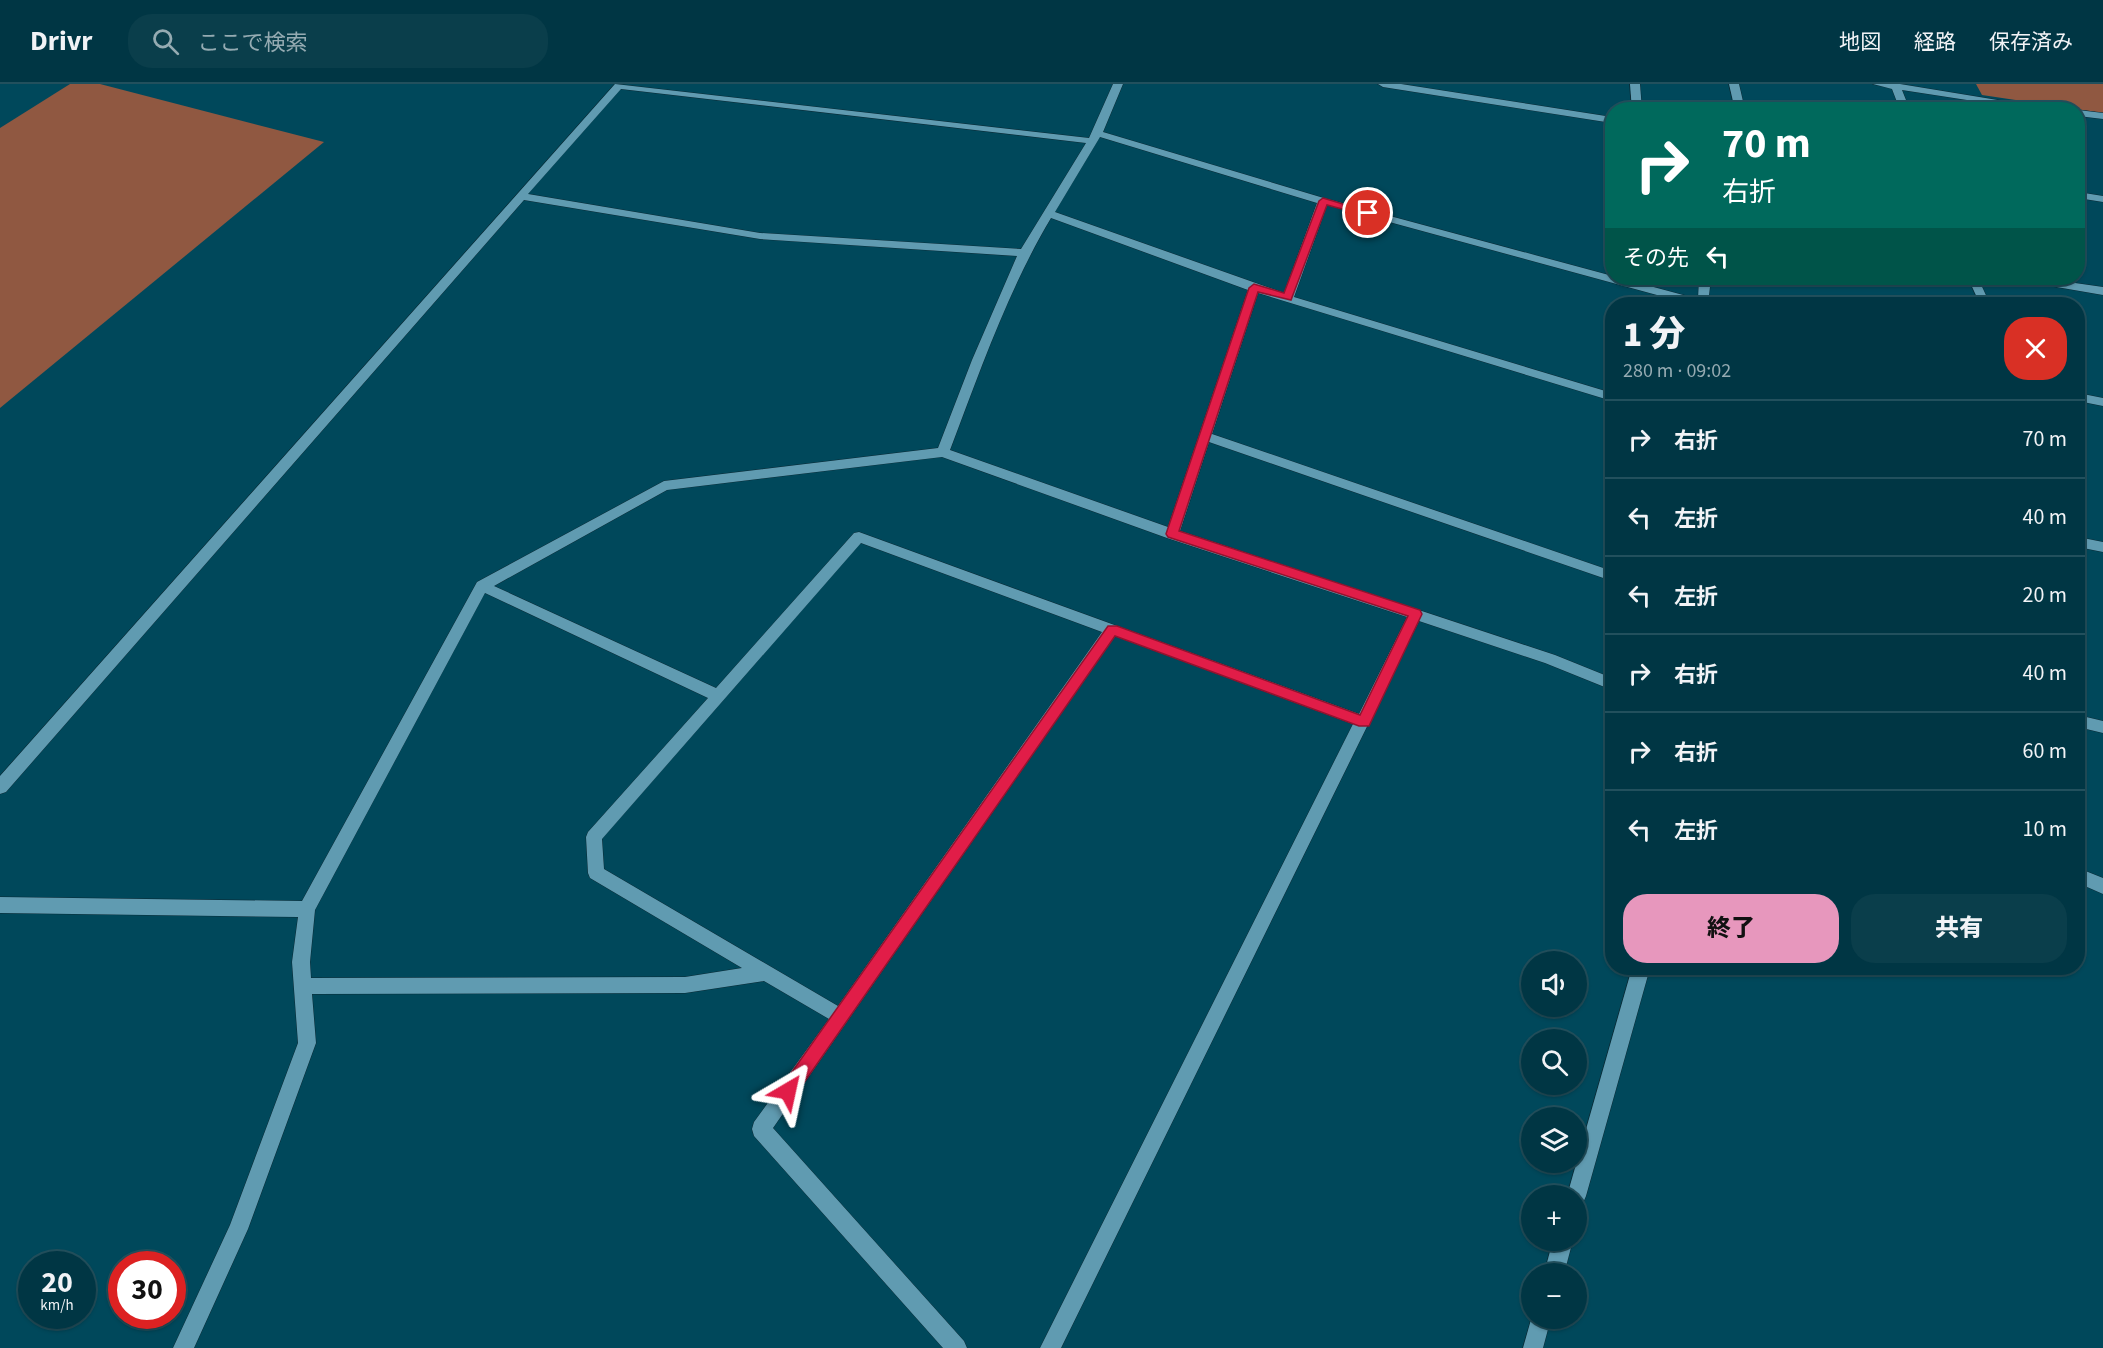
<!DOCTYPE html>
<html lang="ja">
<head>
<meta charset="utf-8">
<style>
	:root { --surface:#003644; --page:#0a3e4b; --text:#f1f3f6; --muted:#95abb2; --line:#22505d; --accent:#e797bd }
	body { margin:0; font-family:"Source Sans 3","Noto Sans JP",sans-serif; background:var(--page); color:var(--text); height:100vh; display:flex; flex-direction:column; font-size:22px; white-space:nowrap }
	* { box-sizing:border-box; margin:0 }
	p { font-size:20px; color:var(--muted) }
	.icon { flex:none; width:33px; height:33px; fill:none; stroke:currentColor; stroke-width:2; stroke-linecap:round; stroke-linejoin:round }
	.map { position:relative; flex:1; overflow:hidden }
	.side { position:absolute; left:1605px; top:213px; width:480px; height:678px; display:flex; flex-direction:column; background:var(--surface); border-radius:24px; box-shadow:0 2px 4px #0004,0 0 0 2px var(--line) }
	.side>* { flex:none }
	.hud { position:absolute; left:1605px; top:18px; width:480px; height:183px; border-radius:24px; box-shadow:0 2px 4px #0004,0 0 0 2px var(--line); background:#00695c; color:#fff; overflow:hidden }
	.fabs { position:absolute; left:1521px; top:867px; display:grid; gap:12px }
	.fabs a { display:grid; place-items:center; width:66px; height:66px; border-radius:50%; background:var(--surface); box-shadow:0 2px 4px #0004,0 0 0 2px var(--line); font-size:30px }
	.speed { position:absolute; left:18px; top:1167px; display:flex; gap:12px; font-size:30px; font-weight:700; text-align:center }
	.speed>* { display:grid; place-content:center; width:78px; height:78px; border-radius:50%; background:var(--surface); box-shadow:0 2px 4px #0004,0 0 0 2px var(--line); line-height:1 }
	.speed small { font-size:15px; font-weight:400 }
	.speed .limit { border:9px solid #d22; background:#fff; color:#111 }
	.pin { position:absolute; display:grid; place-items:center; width:51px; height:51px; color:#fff; margin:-26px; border:3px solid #fff; border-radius:50%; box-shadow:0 2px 6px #0007 }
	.me { position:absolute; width:66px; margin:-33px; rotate:36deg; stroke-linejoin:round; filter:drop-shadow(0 0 4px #0008) }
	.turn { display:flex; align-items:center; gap:21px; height:126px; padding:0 18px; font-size:27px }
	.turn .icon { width:78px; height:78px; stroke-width:2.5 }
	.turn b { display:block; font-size:42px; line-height:51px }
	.then { display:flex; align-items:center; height:57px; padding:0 18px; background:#0003; gap:12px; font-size:22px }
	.round { display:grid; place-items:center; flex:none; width:63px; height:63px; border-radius:24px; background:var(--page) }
	.head { display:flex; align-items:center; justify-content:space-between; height:102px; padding:0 18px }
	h1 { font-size:36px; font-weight:800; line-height:45px }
	.cta { display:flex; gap:12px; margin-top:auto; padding:12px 18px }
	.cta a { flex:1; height:69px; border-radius:24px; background:var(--accent); color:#111; font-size:24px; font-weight:800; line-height:69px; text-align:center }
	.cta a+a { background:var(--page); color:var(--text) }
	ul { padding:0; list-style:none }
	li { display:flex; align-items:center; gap:18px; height:78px; padding:0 18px; border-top:2px solid var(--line) }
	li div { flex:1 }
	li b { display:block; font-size:22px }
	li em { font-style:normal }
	header { display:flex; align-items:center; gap:36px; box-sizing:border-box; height:84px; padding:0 30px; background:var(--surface); border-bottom:2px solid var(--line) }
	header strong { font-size:28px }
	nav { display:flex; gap:33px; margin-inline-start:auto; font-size:21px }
	.search { width:420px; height:54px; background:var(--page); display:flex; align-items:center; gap:15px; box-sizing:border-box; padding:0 21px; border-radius:24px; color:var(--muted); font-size:22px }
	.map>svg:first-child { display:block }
	.green { fill:#905841 }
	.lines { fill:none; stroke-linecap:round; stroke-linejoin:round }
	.minor-casing { stroke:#0b2b36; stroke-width:1 }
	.minor { fill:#609bb1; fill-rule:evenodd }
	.route { fill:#e11d48; stroke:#92132f; stroke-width:1.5 }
</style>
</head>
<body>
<header>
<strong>Drivr</strong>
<div class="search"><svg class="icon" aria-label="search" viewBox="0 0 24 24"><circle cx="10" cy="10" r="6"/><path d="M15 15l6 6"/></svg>ここで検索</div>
<nav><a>地図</a><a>経路</a><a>保存済み</a></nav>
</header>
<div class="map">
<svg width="2103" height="1264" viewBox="0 0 2103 1264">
	<rect width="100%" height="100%" fill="#00485b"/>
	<!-- green -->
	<g class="green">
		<polygon points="70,0 100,0 324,58 0,324 0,44"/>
		<polygon points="1976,0 2103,0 2103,29 1982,11"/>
	</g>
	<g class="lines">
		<defs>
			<g id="minor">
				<path d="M615,0l474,54 24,-54h10l-20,48 224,67 371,100 1,-21h12l-3,26h-18l-363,-99 -33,92 318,96v8l-354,-108 -46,141 400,137v10l-403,-139 -29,89 375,124 57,23v12l-67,-27 -126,-42 -358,727h-21l313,-624 -238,-88 -342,492 191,213 3,7h-24l-189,-212 -2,-7 2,-7 75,-103 -65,-38 -79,12 -373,1 4,49 -68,186 -54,119h-21l57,-123 68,-182 -6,-81 6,-45 -298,-4v-16l302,4 175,-319 187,-101 274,-33 34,-88 45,-104 -257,-17 -236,-39 -518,592 -6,2v-18zM621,5l465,54 -65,106 -261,-16 -232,-39zM1100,53l217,66 -33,90 -229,-81zM1051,134l197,72 -80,237 -218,-77c30,-79 58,-160 101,-232zM942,373l225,81 240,79 -48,97 -500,-182 -5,1 -138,155 -222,-102 173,-96zM861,459l241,89 -264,374 -234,-137 -2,-30zM485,509l223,105 -120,134 -2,5 2,36 2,5 152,90 -57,9 -374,1 -1,-16 5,-52z"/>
				<polygon points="1378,0 1401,0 1612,33 1612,39 1383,3"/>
				<polygon points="1630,0 1640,0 1642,26 1632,26"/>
				<polygon points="1729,0 1739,0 1745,26 1735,26"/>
				<polygon points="1873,0 1900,0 2059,26 2032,26 1902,6 1910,26 1900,26 1892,5"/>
				<polygon points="2078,26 2103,29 2103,35 2078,32"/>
				<polygon points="2078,108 2103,112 2103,118 2078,114"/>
				<path d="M1744,194h49c-9,6 -40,6 -49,0z"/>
				<polygon points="1968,194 1978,194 1990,220 1980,220"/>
				<polygon points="2016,194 2040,194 2103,203 2103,211 2022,197"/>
				<polygon points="2078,309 2103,314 2103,322 2078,317"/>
				<polygon points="2078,453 2103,458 2103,468 2078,463"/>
				<polygon points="2078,631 2103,637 2103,649 2078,643"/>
				<polygon points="2078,784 2103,794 2103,810 2078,799"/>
				<polygon points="1632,884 1650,884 1586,1112 1583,1119 1576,1121 1576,1112 1567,1112"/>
				<polygon points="1553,1156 1573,1156 1564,1190 1544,1190"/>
				<polygon points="1532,1232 1532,1234 1551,1234 1543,1264 1523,1264"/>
			</g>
		</defs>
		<!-- minor casing -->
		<use href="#minor" class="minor-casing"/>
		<!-- minor -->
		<use href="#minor" class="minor"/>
	</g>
	<!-- route -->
	<polygon class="route" points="1323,114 1373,129 1368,132 1327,121 1291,216 1258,208 1179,447 1420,526 1422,530 1369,642 1359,642 1115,552 794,1013 788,1016 782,1013 779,1007 782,1002 1108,542 1117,542 1360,631 1408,532 1168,453 1166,450 1249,204 1254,200 1284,209 1319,117"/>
</svg>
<div class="fabs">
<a><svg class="icon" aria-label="sound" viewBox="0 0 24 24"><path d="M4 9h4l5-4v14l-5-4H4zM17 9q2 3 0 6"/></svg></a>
<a><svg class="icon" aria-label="search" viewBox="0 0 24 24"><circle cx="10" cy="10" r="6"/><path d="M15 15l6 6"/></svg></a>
<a><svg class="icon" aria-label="layers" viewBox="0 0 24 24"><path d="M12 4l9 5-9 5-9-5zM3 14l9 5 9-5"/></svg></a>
<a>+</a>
<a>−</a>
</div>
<div class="speed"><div>20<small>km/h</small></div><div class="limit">30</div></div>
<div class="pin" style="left:1368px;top:129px;background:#d93025"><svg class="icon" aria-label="arrive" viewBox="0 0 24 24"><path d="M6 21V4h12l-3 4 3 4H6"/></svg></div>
<svg class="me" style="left:788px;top:1007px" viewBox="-20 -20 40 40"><path d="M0-17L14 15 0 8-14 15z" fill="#e11d48" stroke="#fff" stroke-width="4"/></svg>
<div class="hud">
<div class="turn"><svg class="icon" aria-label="right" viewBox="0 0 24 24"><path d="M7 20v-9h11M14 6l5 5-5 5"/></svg><div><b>70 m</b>右折</div></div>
<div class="then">その先<svg class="icon" aria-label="left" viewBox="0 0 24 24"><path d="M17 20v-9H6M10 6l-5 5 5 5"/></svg></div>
</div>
<section class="side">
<div class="head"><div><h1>1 分</h1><p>280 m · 09:02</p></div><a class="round" style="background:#d93025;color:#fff"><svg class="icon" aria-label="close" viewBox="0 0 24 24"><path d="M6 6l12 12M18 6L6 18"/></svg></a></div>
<ul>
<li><svg class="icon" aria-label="right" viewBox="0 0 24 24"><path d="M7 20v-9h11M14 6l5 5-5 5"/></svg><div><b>右折</b></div><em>70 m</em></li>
<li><svg class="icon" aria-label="left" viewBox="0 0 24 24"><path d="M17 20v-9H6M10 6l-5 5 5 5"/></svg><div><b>左折</b></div><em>40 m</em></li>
<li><svg class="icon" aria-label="left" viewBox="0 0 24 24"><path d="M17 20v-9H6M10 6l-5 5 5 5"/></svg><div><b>左折</b></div><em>20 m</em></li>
<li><svg class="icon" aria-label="right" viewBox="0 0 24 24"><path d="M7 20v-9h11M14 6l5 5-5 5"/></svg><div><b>右折</b></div><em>40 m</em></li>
<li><svg class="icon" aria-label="right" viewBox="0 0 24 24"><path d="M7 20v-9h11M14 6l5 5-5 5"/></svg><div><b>右折</b></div><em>60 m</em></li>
<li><svg class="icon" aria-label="left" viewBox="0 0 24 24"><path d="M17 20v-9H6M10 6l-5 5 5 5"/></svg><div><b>左折</b></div><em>10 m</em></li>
</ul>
<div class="cta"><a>終了</a><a>共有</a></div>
</section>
</div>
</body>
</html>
